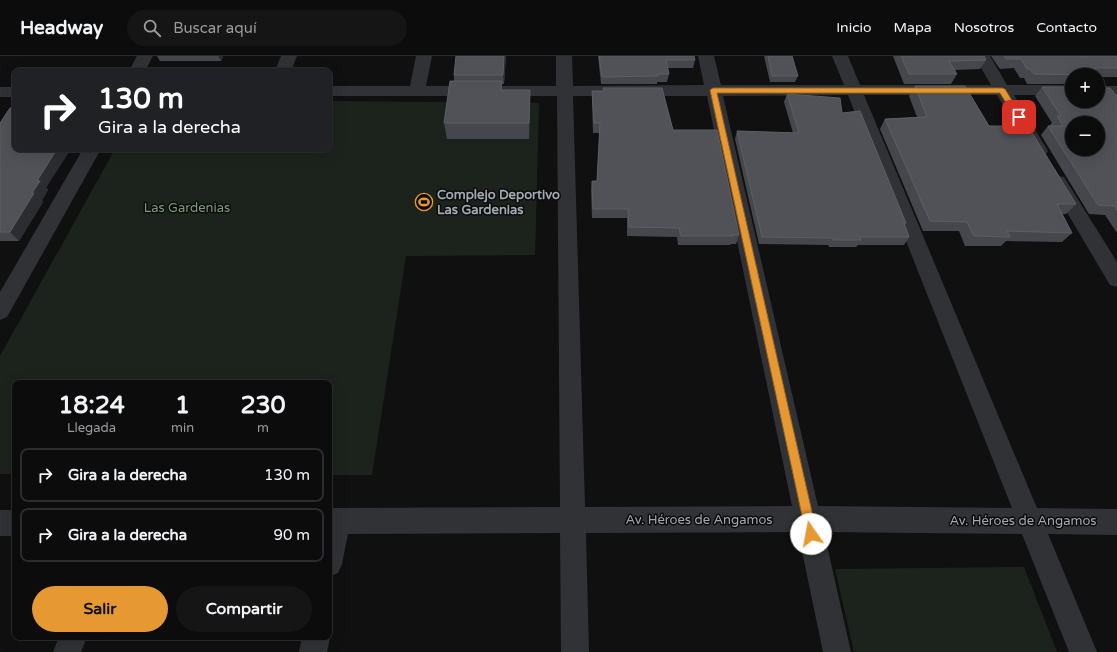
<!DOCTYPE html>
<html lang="es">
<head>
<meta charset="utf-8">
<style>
	:root { --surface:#0c0c0d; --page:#151516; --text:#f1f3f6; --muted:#9a9b9d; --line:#2c2c2e; --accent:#e69833 }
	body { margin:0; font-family:"Varela Round",sans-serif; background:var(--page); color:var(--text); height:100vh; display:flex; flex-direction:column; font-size:15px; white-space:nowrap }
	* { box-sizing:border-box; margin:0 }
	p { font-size:13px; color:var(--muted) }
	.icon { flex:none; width:22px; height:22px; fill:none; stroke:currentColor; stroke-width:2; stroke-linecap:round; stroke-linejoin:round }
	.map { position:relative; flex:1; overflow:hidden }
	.drawer { position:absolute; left:12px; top:324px; width:320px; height:260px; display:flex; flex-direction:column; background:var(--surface); border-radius:8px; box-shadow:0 4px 16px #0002,0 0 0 1px var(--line) }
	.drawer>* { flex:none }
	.banner { position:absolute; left:12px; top:12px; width:320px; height:84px; border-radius:8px; box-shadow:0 4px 16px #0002,0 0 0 1px var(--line); background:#202124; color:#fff; overflow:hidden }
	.controls { position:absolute; left:1065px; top:12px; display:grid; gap:8px }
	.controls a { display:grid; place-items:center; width:40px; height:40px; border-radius:50%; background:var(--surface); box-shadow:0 4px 16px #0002,0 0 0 1px var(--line); font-size:20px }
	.pin { position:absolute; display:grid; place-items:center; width:34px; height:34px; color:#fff; margin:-17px; border-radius:8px; box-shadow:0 2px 6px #0006 }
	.me { position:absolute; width:44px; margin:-22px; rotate:348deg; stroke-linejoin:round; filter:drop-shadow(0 0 3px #0008) }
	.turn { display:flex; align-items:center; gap:14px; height:84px; padding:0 20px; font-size:18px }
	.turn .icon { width:52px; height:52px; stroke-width:2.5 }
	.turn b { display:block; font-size:28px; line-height:34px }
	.eta { display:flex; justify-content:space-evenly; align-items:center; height:68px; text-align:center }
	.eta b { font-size:24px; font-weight:700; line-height:28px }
	.action { display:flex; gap:8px; margin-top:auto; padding:8px 20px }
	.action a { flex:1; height:46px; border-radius:24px; background:var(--accent); color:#111; font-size:16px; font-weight:700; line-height:46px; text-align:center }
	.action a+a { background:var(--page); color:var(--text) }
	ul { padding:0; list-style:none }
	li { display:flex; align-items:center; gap:12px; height:54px; margin:0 8px 6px; padding:0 12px; border:2px solid var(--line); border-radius:8px }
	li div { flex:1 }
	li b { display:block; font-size:15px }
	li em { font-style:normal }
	header { display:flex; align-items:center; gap:24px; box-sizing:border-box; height:56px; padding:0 20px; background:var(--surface); border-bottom:1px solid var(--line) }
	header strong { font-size:19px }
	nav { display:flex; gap:22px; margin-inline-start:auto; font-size:14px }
	.search { width:280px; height:36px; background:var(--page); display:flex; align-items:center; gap:10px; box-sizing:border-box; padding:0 14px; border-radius:22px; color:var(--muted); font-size:15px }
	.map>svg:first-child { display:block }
	.green { fill:#1c231c }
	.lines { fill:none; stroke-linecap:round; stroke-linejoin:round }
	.minor { fill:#313236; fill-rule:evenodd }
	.wall { fill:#46474c }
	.shaded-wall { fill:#2c2d30 }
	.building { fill:#505257; stroke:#5c5f65; fill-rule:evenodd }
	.route { fill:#e69833; stroke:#966321 }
	.labels { text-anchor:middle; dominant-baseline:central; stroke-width:3; stroke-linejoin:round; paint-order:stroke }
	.poi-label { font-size:13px; font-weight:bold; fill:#a1a8b1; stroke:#0b0b0c; text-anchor:start }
	.park-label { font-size:13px; fill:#7a9b79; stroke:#0b0b0c }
	.street-label { font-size:13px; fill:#a1a8b1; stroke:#0b0b0c }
</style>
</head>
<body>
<header>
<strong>Headway</strong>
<div class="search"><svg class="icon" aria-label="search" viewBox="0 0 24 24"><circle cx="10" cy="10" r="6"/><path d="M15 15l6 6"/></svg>Buscar aquí</div>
<nav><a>Inicio</a><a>Mapa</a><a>Nosotros</a><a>Contacto</a></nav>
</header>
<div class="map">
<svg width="1117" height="596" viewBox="0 0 1117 596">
	<rect width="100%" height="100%" fill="#101011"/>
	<!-- green -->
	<g class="green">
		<polygon points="329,45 539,47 535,199 406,200 372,419 329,419 329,327 15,327 15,418 0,418 0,300 115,93 329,93"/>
		<polygon points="1024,511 1057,596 854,596 835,513"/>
	</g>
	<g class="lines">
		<!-- minor -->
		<g class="minor">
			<polygon points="137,0 153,0 145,15 129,15"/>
			<polygon points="281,0 297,0 291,15 275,15"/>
			<path d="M416,0h16l-6,30h130v-30h16l1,30 131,-1 -6,-29h16l7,29h123l-12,-29h16l12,29h131l-17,-29h16l17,29h65v10h-58l34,56 -3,4 -6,2 -6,-2 -36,-60h-133l173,413 80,1v26l-69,-1 49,118h-28l-47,-118 -198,-2 27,120h-28l-25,-120 -212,1 3,119h-28l-1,-119 -212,1 -6,30 -4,9 -9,4v-69l231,-1 -3,-411h-228v-10h81zM848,39l164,413 -194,-2 -95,-410zM573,40h134l85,410 -207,1z"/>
			<rect x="1098" y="30" width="19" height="10"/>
			<rect x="0" y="31" width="15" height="10"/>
			<polygon points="83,93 101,93 7,261 0,264 0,236"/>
			<polygon points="1058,120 1064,121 1117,206 1117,231 1110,229 1049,126 1052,121"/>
			<rect x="0" y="454" width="15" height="26"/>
			<polygon points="329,578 330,581 327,596 299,596 302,581 329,581"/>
			<polygon points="59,581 87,581 81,596 53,596"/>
		</g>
	</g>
	<!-- wall -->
	<g class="wall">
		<polygon points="157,0 223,0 221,5 160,5"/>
		<polygon points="506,0 504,28 502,28 502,34 530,50 529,83 447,83 444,67 454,25 454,19"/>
		<polygon points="598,0 694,0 695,4 693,12 667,12 669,18 667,26 657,26 657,28 601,28"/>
		<polygon points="764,0 792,0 798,20 795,26 770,26"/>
		<polygon points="893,0 984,0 986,4 980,13 954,14 957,18 951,28 904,28"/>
		<polygon points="991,0 1117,0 1117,21 1101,21 1105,32 1117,40 1117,177 1105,159 1089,158 1041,79 1048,70 1050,70 1050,69 1052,67 1035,40 1042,31 1072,45 1098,19 1072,19 1072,28 1027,28 1024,22 1020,22 1014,12 1000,13"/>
		<polygon points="915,30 989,70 1076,148 1066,158 1062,158 1072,177 1062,186 1006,185 1001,190 965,190 959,175 923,175 880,73 885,63 917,61 909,40"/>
		<polygon points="603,32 673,74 739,179 736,188 731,188 730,189 678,189 677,181 627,180 627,162 592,162 591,134 592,125 597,125 600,77 593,77 592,45 592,35 603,35"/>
		<polygon points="787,38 842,57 906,167 904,169 909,181 904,189 858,189 856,191 829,191 828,189 759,188 735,83 737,75 793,77 784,46"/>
		<polygon points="0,67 48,134 42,144 43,146 19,185 0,185"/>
	</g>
	<!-- shaded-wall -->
	<g class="shaded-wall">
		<polygon points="218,0 223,0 221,5"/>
		<polygon points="504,0 506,0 504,28 503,19"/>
		<polygon points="530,34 530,50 529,83 529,67"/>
		<polygon points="57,93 71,93 46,132 48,134 42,144 43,146 19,185 10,176 37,125"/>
	</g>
	<!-- building -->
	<g class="building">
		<polygon points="456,0 504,0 503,19 454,19"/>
		<polygon points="599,0 694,0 695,4 666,4 669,18 657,18 658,20 602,21"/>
		<polygon points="768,0 792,0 798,20 772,20"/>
		<polygon points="901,0 984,0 986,4 949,5 957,18 909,18"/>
		<path d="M1004,0h113v12h-24l11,14 1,6h5l7,8v114l-3,-4 -16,-1 -50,-79h15l-6,-10h4l-19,-29h30v14h26v-26l-64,-1 -4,-5h-3l-6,-10h-15zM1072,67h26v26h-26z"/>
		<polygon points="450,25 502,25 501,34 530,34 529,67 444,67"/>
		<polygon points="915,30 965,30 989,70 1028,70 1076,148 1057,148 1072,177 1007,175 1010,181 974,180 967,166 930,165 885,63 927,61"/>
		<polygon points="603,32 662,32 673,74 717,74 739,179 733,179 733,180 681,180 679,172 629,171 628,153 593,153 592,125 597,125 600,67 594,67 592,35 604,35"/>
		<polygon points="787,38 840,42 842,57 860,55 906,167 904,167 909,181 860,181 861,184 833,184 833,182 762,181 737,75 799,77"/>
		<polygon points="10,52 15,52 15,93 57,93 37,125 40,125 32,137 34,137 10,176 0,176 0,67"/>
	</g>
	<!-- route -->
	<polygon class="route" points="713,32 1002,32 1005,33 1022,61 1021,63 1016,63 1000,37 717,37 817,478 815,482 811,483 808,482 806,478 710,34"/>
	<!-- icons -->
	<defs>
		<symbol id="stadium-ring" viewBox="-11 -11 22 22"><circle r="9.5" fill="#0b0b0c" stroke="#e69833" stroke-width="1.5"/><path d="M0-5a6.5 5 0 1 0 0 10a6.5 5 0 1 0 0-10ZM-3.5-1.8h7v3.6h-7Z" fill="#e69833"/></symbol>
	</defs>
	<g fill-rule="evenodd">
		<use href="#stadium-ring" x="414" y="136" width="20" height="20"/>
	</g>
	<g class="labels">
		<!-- poi labels -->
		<g class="poi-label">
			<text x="437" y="139">Complejo Deportivo<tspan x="437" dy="15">Las Gardenias</tspan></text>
		</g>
		<!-- park labels -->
		<g class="park-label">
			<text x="187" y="152">Las Gardenias</text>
		</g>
		<!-- street labels -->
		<g class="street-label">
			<text x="699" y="464">Av. Héroes de Angamos</text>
			<text x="1023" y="465">Av. Héroes de Angamos</text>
		</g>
	</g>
</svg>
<div class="controls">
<a>+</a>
<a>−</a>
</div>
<div class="pin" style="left:1019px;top:61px;background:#d93025"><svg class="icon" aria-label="arrive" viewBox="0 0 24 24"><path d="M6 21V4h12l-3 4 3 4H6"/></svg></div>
<svg class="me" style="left:811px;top:478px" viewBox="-20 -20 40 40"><circle r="19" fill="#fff"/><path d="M0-13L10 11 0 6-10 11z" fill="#e69833"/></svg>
<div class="banner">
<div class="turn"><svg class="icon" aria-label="right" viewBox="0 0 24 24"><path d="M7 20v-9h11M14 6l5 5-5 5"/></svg><div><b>130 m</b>Gira a la derecha</div></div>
</div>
<section class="drawer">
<div class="eta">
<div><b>18:24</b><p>Llegada</p></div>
<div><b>1</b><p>min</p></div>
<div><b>230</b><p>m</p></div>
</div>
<ul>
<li><svg class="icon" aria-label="right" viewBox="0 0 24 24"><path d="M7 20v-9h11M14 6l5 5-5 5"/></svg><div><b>Gira a la derecha</b></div><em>130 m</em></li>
<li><svg class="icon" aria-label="right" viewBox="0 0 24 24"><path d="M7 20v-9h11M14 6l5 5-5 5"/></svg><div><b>Gira a la derecha</b></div><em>90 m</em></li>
</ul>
<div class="action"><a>Salir</a><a>Compartir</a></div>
</section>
</div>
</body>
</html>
